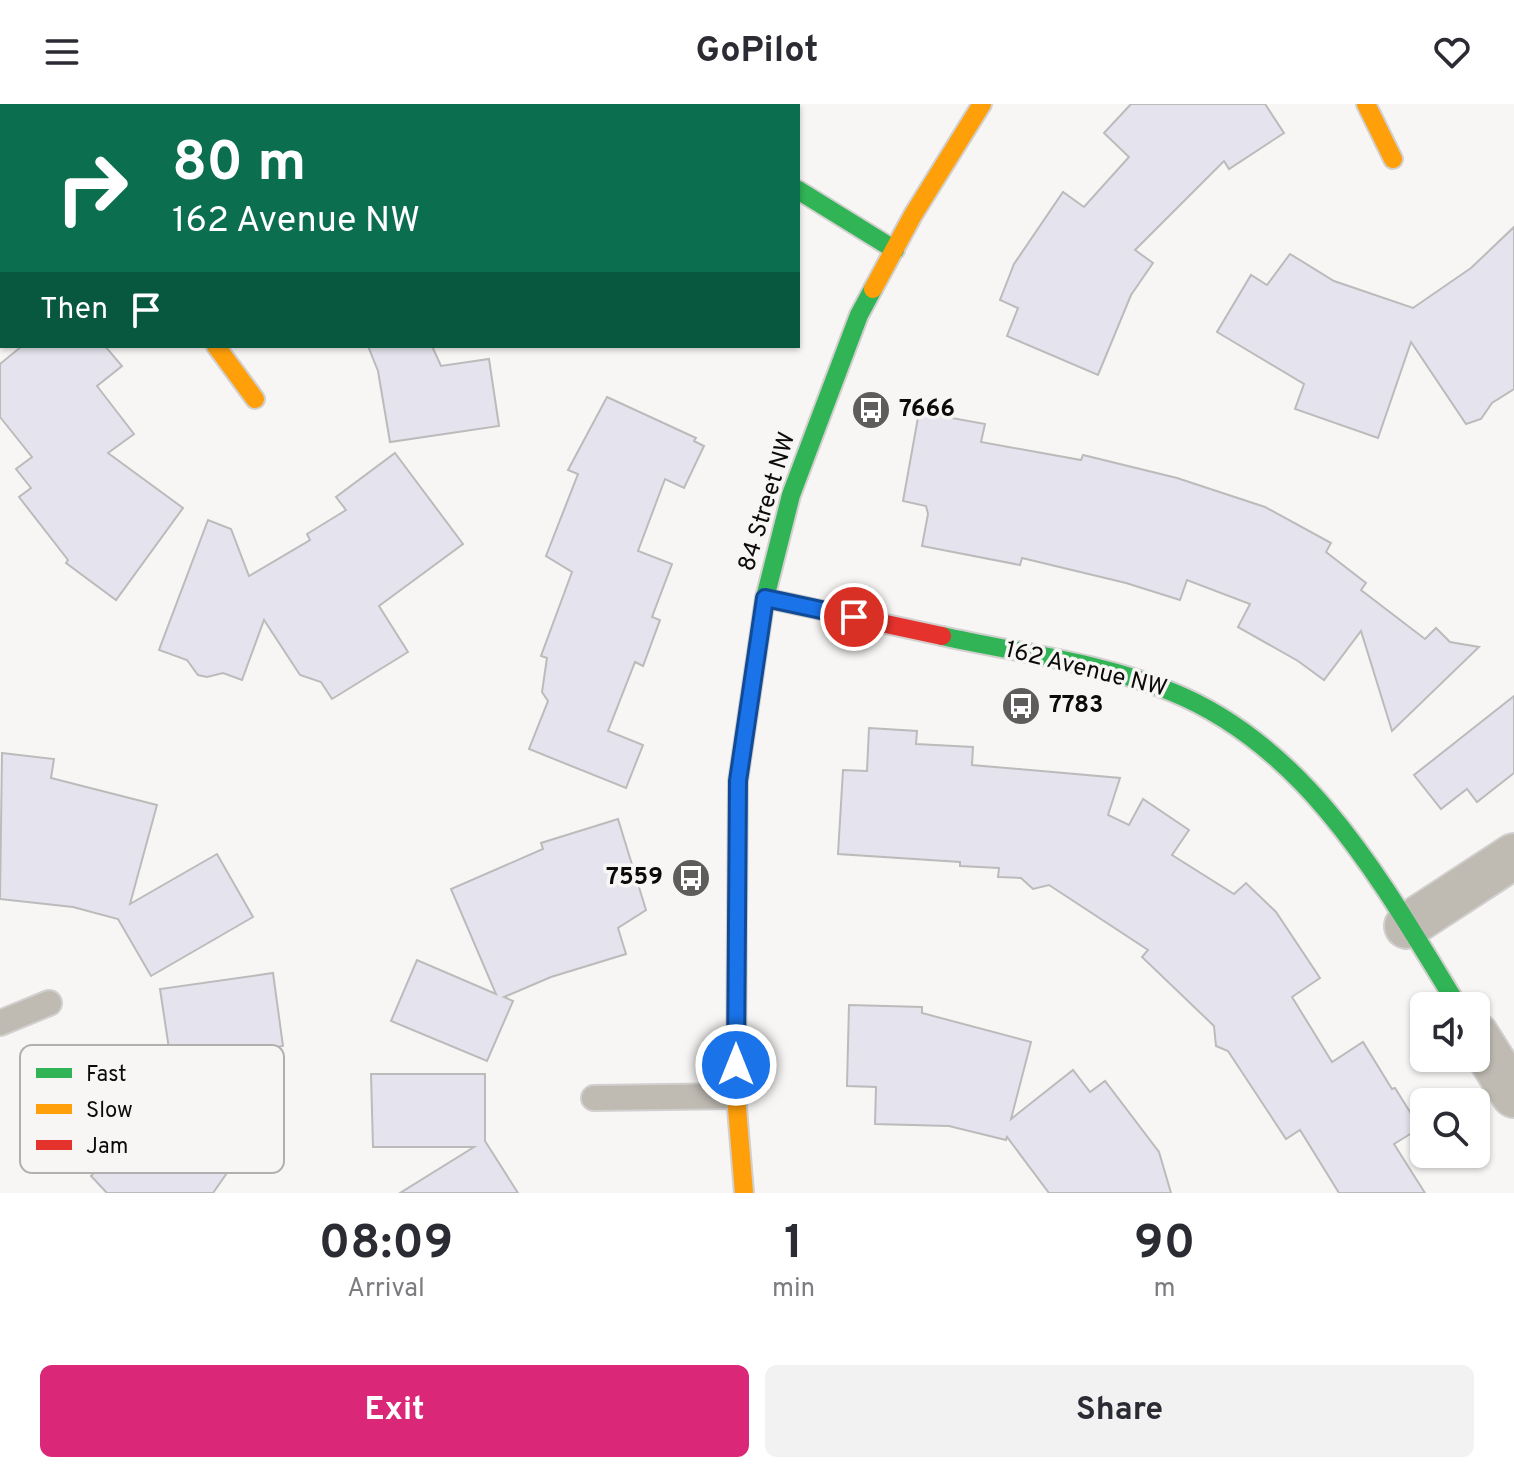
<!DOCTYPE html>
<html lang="en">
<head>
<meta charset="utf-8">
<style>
	:root { --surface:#fff; --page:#f2f2f3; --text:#2b2b33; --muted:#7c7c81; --accent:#db2777 }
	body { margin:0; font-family:Overpass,sans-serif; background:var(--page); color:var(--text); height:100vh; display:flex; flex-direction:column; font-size:30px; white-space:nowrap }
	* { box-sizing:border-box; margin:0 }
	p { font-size:26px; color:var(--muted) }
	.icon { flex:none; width:44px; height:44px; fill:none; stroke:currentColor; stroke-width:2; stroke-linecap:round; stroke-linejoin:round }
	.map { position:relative; height:1089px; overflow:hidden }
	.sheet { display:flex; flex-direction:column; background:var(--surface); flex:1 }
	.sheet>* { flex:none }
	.top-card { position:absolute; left:0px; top:0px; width:800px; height:244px; box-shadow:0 2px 6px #0004; background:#0b6e4f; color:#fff; overflow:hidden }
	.controls { position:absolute; left:1410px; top:888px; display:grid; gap:16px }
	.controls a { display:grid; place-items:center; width:80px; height:80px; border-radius:12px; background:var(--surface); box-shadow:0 2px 6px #0004; font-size:40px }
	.pin { position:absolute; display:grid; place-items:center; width:68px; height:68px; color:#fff; margin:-34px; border:4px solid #fff; border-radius:50%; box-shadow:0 2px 8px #0007 }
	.me { position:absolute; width:88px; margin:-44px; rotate:0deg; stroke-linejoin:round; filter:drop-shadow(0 0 6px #0008) }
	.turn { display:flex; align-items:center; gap:28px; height:168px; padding:0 40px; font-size:36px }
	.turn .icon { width:104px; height:104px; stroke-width:2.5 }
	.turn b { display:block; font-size:56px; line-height:68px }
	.then { display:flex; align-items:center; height:76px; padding:0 40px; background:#0003; gap:16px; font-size:30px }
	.eta { display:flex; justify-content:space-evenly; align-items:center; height:136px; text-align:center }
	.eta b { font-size:48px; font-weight:700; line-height:56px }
	.cta { display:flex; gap:16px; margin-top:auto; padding:16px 40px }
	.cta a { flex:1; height:92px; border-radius:12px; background:var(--accent); color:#fff; font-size:32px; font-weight:700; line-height:92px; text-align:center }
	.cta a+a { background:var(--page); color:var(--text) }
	header { display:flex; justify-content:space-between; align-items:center; height:104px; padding:0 40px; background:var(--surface); font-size:36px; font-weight:700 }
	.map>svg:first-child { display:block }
	.building { fill:#e5e4ee; stroke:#bcbbbb; stroke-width:2 }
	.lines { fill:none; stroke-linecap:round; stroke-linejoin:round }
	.lane-casing { stroke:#d1d0cf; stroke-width:28 }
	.street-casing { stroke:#d1d0cf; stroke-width:48 }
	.fast-casing { stroke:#d1d0cf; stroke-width:22 }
	.slow-casing { stroke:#d1d0cf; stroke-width:22 }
	.jam-casing { stroke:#d1d0cf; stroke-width:22 }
	.lane { stroke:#bfbab2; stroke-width:24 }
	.street { stroke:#bfbab2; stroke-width:44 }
	.fast { stroke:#30b455; stroke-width:18 }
	.slow { stroke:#ff9f0a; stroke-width:18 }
	.jam { stroke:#e5322d; stroke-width:18 }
	.route-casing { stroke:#114b97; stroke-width:20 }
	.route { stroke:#1a73e8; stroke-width:14 }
	.labels { text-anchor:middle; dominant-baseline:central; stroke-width:7; stroke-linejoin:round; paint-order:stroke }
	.poi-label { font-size:24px; font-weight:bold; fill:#0c0b0a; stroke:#f8f6f4; text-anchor:start }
	.street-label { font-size:24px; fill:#0c0b0a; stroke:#f8f6f4 }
	.key { fill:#f8f6f4; stroke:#b1b0ae; stroke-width:2 }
	.key-label { font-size:22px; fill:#0c0b0a }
</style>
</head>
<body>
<header><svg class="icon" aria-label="menu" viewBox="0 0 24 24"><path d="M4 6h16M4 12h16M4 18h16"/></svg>GoPilot<svg class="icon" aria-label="heart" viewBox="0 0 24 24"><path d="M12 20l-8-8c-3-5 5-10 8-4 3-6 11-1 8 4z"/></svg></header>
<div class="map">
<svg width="1514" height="1089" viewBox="0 0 1514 1089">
	<rect width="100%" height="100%" fill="#f7f6f5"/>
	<!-- building -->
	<g class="building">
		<polygon points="1131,0 1265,0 1284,29 1229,65 1224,57 1135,146 1153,159 1131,191 1098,271 1007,232 1018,204 1000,196 1014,160 1063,88 1084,103 1129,53 1104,29"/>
		<polygon points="1514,123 1514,285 1492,299 1481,315 1466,320 1411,238 1378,334 1295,305 1304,280 1217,228 1251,171 1267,181 1290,150 1334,177 1413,204 1471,164"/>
		<polygon points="22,242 105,242 122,262 97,282 134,330 108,349 183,404 116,496 66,459 68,456 19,393 31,384 16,365 32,353 0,313 0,260"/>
		<polygon points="368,242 432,242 441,262 489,255 499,322 390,338 378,267"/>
		<polygon points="607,293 696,334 694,337 704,342 684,384 665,375 638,447 672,460 652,513 660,516 643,562 635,558 608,627 643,641 626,684 529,645 548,597 542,588 547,554 541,552 572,468 546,452 578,370 568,366"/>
		<polygon points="919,308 985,320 981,338 1081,356 1083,351 1177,374 1265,403 1331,439 1326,448 1366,479 1361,486 1425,535 1436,524 1450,538 1479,543 1392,627 1361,527 1324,576 1298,557 1238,523 1250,500 1187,476 1180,496 1126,479 1022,454 1020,461 922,442 928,410 926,402 903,397"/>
		<polygon points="395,349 463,440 379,502 408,548 332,595 321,578 300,571 264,516 242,576 223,569 207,573 198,571 187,556 159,546 208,416 231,425 249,472 310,436 307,430 346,406 336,393"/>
		<polygon points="1514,592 1514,669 1477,698 1467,685 1441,705 1414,671"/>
		<polygon points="869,624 917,627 916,640 973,643 972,661 1120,674 1108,711 1129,721 1143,695 1189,726 1172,751 1234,790 1246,779 1276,808 1320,874 1292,893 1332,958 1363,938 1392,985 1395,984 1420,1024 1394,1040 1425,1089 1339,1089 1300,1026 1286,1035 1228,947 1216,942 1214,922 1142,853 1148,846 1049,781 1033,785 1021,774 998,773 999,764 960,762 960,758 838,750 843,666 867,667"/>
		<polygon points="2,649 54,655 51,674 157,701 130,800 217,750 253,813 151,872 118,815 73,803 0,795"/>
		<polygon points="618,715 646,806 618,824 626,850 551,873 504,893 513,897 487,957 391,917 417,856 496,890 451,785 543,745 541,739"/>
		<polygon points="273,869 283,942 185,956 266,1013 213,1089 107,1089 91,1072 140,1016 133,1012 171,958 160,885"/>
		<polygon points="849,901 922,903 922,909 1031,938 1011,1015 1073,966 1090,988 1105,977 1159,1048 1171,1089 1049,1089 1007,1033 1006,1036 949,1022 875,1020 876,983 847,982"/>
		<polygon points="371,970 485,970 485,1037 518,1089 400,1089 474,1043 373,1043"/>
	</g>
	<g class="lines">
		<defs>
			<g id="lane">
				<polyline points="0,919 49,899"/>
				<polyline points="594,994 736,992"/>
			</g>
			<g id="street">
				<polyline points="710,0 712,2"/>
				<polyline points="173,2 175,0"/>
				<polyline points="0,143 2,141"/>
				<polyline points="1407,822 1514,752"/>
				<polyline points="1476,931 1514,991"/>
			</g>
			<g id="fast">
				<polyline points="798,86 895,146"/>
				<path d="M942,532c76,17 158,26 230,56 138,56 212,194 286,314"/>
				<polyline points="737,807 738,677 765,494 791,391 859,211 873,185"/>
			</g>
			<g id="slow">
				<polyline points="1366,0 1393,55"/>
				<polyline points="873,185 913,111 982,0"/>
				<polyline points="216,242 255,295"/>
				<polyline points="737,807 736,992 744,1089"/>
			</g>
			<polyline id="jam" points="765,494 942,532"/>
		</defs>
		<!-- lane casing -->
		<use href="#lane" class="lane-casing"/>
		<!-- street casing -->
		<use href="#street" class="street-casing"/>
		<!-- fast casing -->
		<use href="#fast" class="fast-casing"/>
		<!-- slow casing -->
		<use href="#slow" class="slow-casing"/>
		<!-- jam casing -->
		<use href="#jam" class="jam-casing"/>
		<!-- lane -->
		<use href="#lane" class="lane"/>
		<!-- street -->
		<use href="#street" class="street"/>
		<!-- fast -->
		<use href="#fast" class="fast"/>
		<!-- slow -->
		<use href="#slow" class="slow"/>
		<!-- jam -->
		<use href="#jam" class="jam"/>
	</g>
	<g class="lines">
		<defs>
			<polyline id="route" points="736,961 738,677 765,494 854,513"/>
		</defs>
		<!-- route casing -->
		<use href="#route" class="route-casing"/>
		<!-- route -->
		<use href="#route" class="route"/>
	</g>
	<!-- icons -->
	<defs>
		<symbol id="bus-disc" viewBox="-11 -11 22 22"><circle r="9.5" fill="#5e5d5c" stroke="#f8f6f4"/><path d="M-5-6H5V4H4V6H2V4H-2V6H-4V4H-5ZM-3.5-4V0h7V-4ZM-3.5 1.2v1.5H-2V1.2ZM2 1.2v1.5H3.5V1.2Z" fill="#fff"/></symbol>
	</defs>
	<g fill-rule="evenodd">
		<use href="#bus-disc" x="849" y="284" width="44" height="44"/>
		<use href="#bus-disc" x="999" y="580" width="44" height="44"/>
		<use href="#bus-disc" x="669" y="752" width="44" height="44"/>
	</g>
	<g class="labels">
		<!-- poi labels -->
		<g class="poi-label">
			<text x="899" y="306">7666</text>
			<text x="1049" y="602">7783</text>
			<text x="663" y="774" text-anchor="end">7559</text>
		</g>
		<!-- street labels -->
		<g class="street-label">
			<text transform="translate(768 398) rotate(-73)">84 Street NW</text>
			<text transform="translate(1086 566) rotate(14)">162 Avenue NW</text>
		</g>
	</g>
	<!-- legend -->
	<rect x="20" y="941" width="264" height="128" rx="12" class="key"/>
	<rect x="36" y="964" width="36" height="10" fill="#30b455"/>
	<rect x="36" y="1000" width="36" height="10" fill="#ff9f0a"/>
	<rect x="36" y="1036" width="36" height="10" fill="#e5322d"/>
	<g class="key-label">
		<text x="86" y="977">Fast</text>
		<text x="86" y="1013">Slow</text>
		<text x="86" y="1049">Jam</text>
	</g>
</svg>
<div class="controls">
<a><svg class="icon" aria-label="sound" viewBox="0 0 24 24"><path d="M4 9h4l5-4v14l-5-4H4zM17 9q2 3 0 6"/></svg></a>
<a><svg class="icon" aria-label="search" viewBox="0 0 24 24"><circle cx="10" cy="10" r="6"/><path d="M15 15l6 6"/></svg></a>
</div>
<div class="pin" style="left:854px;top:513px;background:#d93025"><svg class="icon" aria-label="arrive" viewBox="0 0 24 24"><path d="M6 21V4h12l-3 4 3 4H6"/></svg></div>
<svg class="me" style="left:736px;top:961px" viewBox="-20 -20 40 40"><circle r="17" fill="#1a73e8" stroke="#fff" stroke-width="3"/><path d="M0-11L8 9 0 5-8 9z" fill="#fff"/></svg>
<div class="top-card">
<div class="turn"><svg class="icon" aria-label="right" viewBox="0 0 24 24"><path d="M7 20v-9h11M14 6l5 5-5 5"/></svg><div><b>80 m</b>162 Avenue NW</div></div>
<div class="then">Then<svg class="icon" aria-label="arrive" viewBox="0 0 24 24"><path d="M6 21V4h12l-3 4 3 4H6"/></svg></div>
</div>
</div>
<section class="sheet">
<div class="eta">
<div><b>08:09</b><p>Arrival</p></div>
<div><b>1</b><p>min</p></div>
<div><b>90</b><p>m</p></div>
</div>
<div class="cta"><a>Exit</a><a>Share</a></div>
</section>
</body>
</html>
